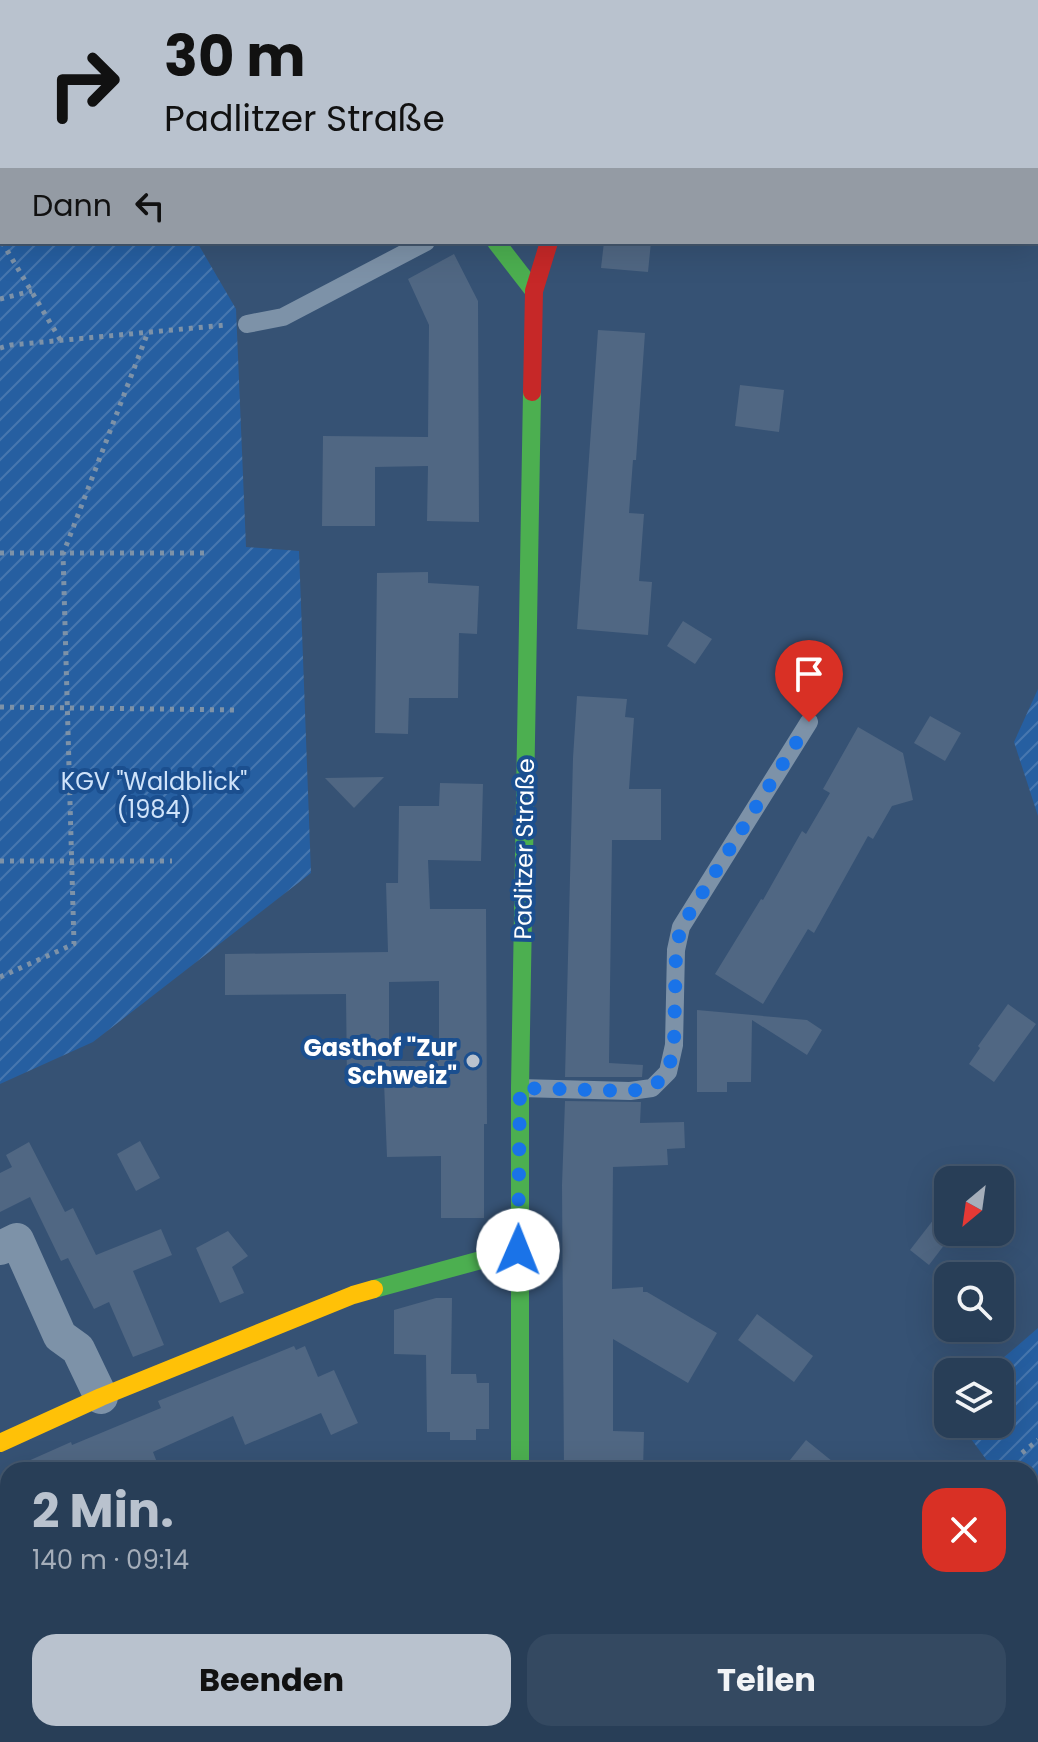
<!DOCTYPE html>
<html lang="de">
<head>
<meta charset="utf-8">
<style>
	:root { --surface:#283e57; --page:#344961; --text:#f1f3f6; --muted:#a5aeba; --line:#44576d; --accent:#b9c2ce }
	body { margin:0; font-family:Poppins,sans-serif; background:var(--page); color:var(--text); height:100vh; display:flex; flex-direction:column; font-size:30px; white-space:nowrap }
	* { box-sizing:border-box; margin:0 }
	p { font-size:26px; color:var(--muted) }
	.icon { flex:none; width:44px; height:44px; fill:none; stroke:currentColor; stroke-width:2; stroke-linecap:round; stroke-linejoin:round }
	.map { position:relative; flex:1; overflow:hidden }
	.drawer { position:absolute; left:0px; top:1462px; width:1038px; height:280px; display:flex; flex-direction:column; background:var(--surface); border-radius:24px 24px 0 0; box-shadow:0 8px 32px #0002,0 0 0 2px var(--line) }
	.drawer>* { flex:none }
	.hud { position:absolute; left:0px; top:0px; width:1038px; height:244px; box-shadow:0 8px 32px #0002,0 0 0 2px var(--line); background:#b9c2ce; color:#111; overflow:hidden }
	.needle { width:52px; rotate:209deg }
	.buttons { position:absolute; left:934px; top:1166px; display:grid; gap:16px }
	.buttons a { display:grid; place-items:center; width:80px; height:80px; border-radius:16px; background:var(--surface); box-shadow:0 8px 32px #0002,0 0 0 2px var(--line); font-size:40px }
	.pin { position:absolute; display:grid; place-items:center; width:68px; height:68px; color:#fff; margin:-82px -34px; border-radius:50% 50% 50% 0; rotate:-45deg; box-shadow:0 0 8px #0007 }
	.pin .icon { rotate:45deg }
	.me { position:absolute; width:88px; margin:-44px; rotate:1deg; stroke-linejoin:round; filter:drop-shadow(0 0 6px #0008) }
	.turn { display:flex; align-items:center; gap:28px; height:168px; padding:0 32px; font-size:36px }
	.turn .icon { width:104px; height:104px; stroke-width:2.5 }
	.turn b { display:block; font-size:56px; line-height:68px }
	.then { display:flex; align-items:center; height:76px; padding:0 32px; background:#0003; gap:16px; font-size:30px }
	.round { display:grid; place-items:center; flex:none; width:84px; height:84px; border-radius:24px; background:var(--page) }
	.overview { display:flex; align-items:center; justify-content:space-between; height:136px; padding:0 32px }
	h1 { font-size:48px; font-weight:700; line-height:60px; color:var(--accent) }
	.action { display:flex; gap:16px; margin-top:auto; padding:16px 32px }
	.action a { flex:1; height:92px; border-radius:24px; background:var(--accent); color:#111; font-size:32px; font-weight:700; line-height:92px; text-align:center }
	.action a+a { background:var(--page); color:var(--text) }
	.map>svg:first-child { display:block }
	.grass { fill:#265fa1 }
	.garden { fill:url(#garden-furrows) }
	.building { fill:#506783; fill-rule:evenodd }
	.lines { fill:none; stroke-linecap:round; stroke-linejoin:round }
	.path { stroke:#7d92a8; stroke-width:5; stroke-dasharray:4 6; stroke-linecap:butt }
	.lane { stroke:#7d92a8; stroke-width:18 }
	.street { stroke:#7d92a8; stroke-width:34 }
	.fast { stroke:#4caf50; stroke-width:18 }
	.slow { stroke:#ffc107; stroke-width:18 }
	.jam { stroke:#c62828; stroke-width:18 }
	.route { stroke:#1a73e8; stroke-width:14; stroke-dasharray:0 25.2 }
	.poi-dot { fill:#b9c2ce; stroke:#1b4f8f; stroke-width:3 }
	.labels { text-anchor:middle; dominant-baseline:central; stroke-width:8; stroke-linejoin:round; paint-order:stroke }
	.park-label { font-size:24px; fill:#cfe3fa; stroke:#1b4f8f }
	.street-label { font-size:24px; fill:#fff; stroke:#1b4f8f }
	.poi-label { font-size:24px; font-weight:bold; fill:#fff; stroke:#1b4f8f; text-anchor:end }
</style>
</head>
<body>
<div class="map">
<svg width="1038" height="1742" viewBox="0 0 1038 1742">
	<defs>
		<pattern id="garden-furrows" width="10" height="10" patternUnits="userSpaceOnUse" patternTransform="scale(2)"><rect width="10" height="10" fill="#265fa1"/><path d="M-1 1l2-2M0 10L10 0M9 11l2-2" fill="none" stroke="#4777af"/></pattern>
	</defs>
	<rect width="100%" height="100%" fill="#365274"/>
	<!-- grass -->
	<polygon class="grass" points="835,0 1038,0 1038,28 1036,2"/>
	<!-- garden -->
	<g class="garden">
		<polygon points="0,0 56,2 2,2 2,242 197,242 236,309 246,547 299,551 311,873 93,1042 0,1084"/>
		<polygon points="384,0 549,0 549,2 385,2"/>
		<polygon points="1038,689 1038,816 1014,742"/>
		<polygon points="1038,1328 1038,1529 1030,1518 1030,1470 994,1470 960,1424 1000,1424 1000,1372 987,1372"/>
		<polygon points="8,1648 8,1731 0,1736 0,1652"/>
	</g>
	<!-- building -->
	<g class="building">
		<polygon points="604,242 651,242 648,272 601,268"/>
		<polygon points="454,254 478,301 479,522 427,521 428,466 375,467 375,526 322,526 323,436 428,437 429,325 408,279"/>
		<polygon points="598,330 645,333 636,460 633,460 629,513 644,514 639,581 652,582 648,635 577,629"/>
		<polygon points="740,385 784,390 779,432 735,426"/>
		<polygon points="428,572 428,583 479,586 477,634 459,633 458,698 409,698 408,734 375,733 377,573"/>
		<polygon points="683,621 712,639 695,664 667,646"/>
		<polygon points="577,696 627,699 625,717 634,718 629,789 661,789 661,840 612,840 609,1063 643,1065 642,1077 565,1077 573,758"/>
		<polygon points="930,716 961,733 945,761 914,743"/>
		<polygon points="858,727 903,753 913,800 892,806 873,839 868,836 814,933 808,929 763,1004 715,974 761,899 763,900 802,831 806,834 830,793 823,789"/>
		<polygon points="384,777 354,808 325,778"/>
		<path d="M440,783l43,1 -2,77 -53,-1 2,49h56l1,215h-3v94h-43v-62l-54,1 -3,-75h-37l-1,-88 -121,1v-41l163,-2 -2,-69h12l1,-77h40zM439,981v80h-50v-79z"/>
		<polygon points="1008,1004 1036,1024 994,1082 969,1064 980,1048 978,1046"/>
		<polygon points="697,1010 807,1020 822,1030 807,1055 752,1020 751,1082 727,1082 727,1092 697,1092"/>
		<polygon points="565,1101 641,1102 640,1123 684,1122 685,1148 667,1149 668,1165 613,1167 612,1289 643,1287 643,1292 647,1292 717,1333 688,1383 613,1339 613,1431 644,1432 643,1470 564,1470 562,1185"/>
		<polygon points="140,1141 160,1178 136,1191 117,1154"/>
		<polygon points="29,1142 65,1212 73,1208 96,1255 161,1229 172,1255 133,1271 164,1345 133,1357 109,1302 94,1309 68,1258 61,1261 30,1197 0,1212 0,1173 12,1167 6,1155"/>
		<polygon points="948,1201 948,1240 929,1265 910,1250"/>
		<polygon points="228,1231 248,1256 232,1267 244,1293 220,1303 196,1248"/>
		<polygon points="436,1298 452,1298 451,1374 476,1374 477,1383 489,1383 489,1429 476,1429 476,1440 450,1440 450,1432 427,1432 426,1355 394,1354 394,1310"/>
		<polygon points="757,1314 813,1356 794,1382 738,1340"/>
		<polygon points="294,1346 296,1350 305,1346 318,1377 334,1370 358,1423 331,1435 321,1413 245,1445 233,1416 153,1452 160,1470 8,1470 71,1442 72,1445 161,1408 158,1401"/>
		<polygon points="806,1440 843,1470 782,1470"/>
	</g>
	<g class="lines">
		<!-- path -->
		<g class="path">
			<polyline points="2,242 61,341"/>
			<polyline points="0,299 32,291"/>
			<polyline points="0,348 11,345 226,325"/>
			<polyline points="0,553 207,553"/>
			<polyline points="0,707 235,710"/>
			<polyline points="0,861 172,861"/>
			<polyline points="0,977 74,944 63,554 148,332"/>
			<polyline points="1022,1453 1038,1440"/>
			<polyline points="0,1727 8,1723"/>
		</g>
		<!-- lane -->
		<g class="lane">
			<polyline points="247,324 283,317 426,242"/>
			<polyline points="520,1088 630,1091 652,1088 668,1072 674,1045 676,950 681,927 809,722"/>
		</g>
		<!-- street -->
		<g class="street">
			<polyline points="357,0 359,2"/>
			<polyline points="0,1248 17,1240 60,1336 78,1349 101,1397"/>
			<polyline points="389,1742 391,1734"/>
		</g>
		<!-- fast -->
		<g class="fast">
			<polyline points="496,242 534,291"/>
			<polyline points="374,1289 518,1250"/>
			<polyline points="520,1470 520,1088 532,392"/>
		</g>
		<!-- slow -->
		<g class="slow">
			<polyline points="564,0 565,2"/>
			<polyline points="0,1443 101,1397 353,1295 374,1289"/>
		</g>
		<!-- jam -->
		<g class="jam">
			<polyline points="532,392 534,291 549,242"/>
			<polyline points="521,1734 521,1742"/>
		</g>
	</g>
	<g class="lines">
		<!-- route -->
		<polyline class="route" points="518,1250 520,1088 630,1091 652,1088 668,1072 674,1045 676,950 681,927 809,722"/>
	</g>
	<!-- markers -->
	<circle class="poi-dot" cx="473" cy="1061" r="8"/>
	<g class="labels">
		<!-- park labels -->
		<g class="park-label">
			<text x="154" y="781">KGV "Waldblick"<tspan x="154" dy="28">(1984)</tspan></text>
		</g>
		<!-- street labels -->
		<g class="street-label">
			<text transform="translate(524 849) rotate(-89)">Paditzer Straße</text>
		</g>
		<!-- poi labels -->
		<g class="poi-label">
			<text x="457" y="1047">Gasthof "Zur<tspan x="457" dy="28">Schweiz"</tspan></text>
		</g>
	</g>
</svg>
<div class="buttons">
<a><svg class="needle" viewBox="-14 -14 28 28"><path d="M0-13l5 13h-10z" fill="#e53935"/><path d="M0 13l5-13h-10z" fill="#a5aeba"/></svg></a>
<a><svg class="icon" aria-label="search" viewBox="0 0 24 24"><circle cx="10" cy="10" r="6"/><path d="M15 15l6 6"/></svg></a>
<a><svg class="icon" aria-label="layers" viewBox="0 0 24 24"><path d="M12 4l9 5-9 5-9-5zM3 14l9 5 9-5"/></svg></a>
</div>
<div class="pin" style="left:809px;top:722px;background:#d93025"><svg class="icon" aria-label="arrive" viewBox="0 0 24 24"><path d="M6 21V4h12l-3 4 3 4H6"/></svg></div>
<svg class="me" style="left:518px;top:1250px" viewBox="-20 -20 40 40"><circle r="19" fill="#fff"/><path d="M0-13L10 11 0 6-10 11z" fill="#1a73e8"/></svg>
<div class="hud">
<div class="turn"><svg class="icon" aria-label="right" viewBox="0 0 24 24"><path d="M7 20v-9h11M14 6l5 5-5 5"/></svg><div><b>30 m</b>Padlitzer Straße</div></div>
<div class="then">Dann<svg class="icon" aria-label="left" viewBox="0 0 24 24"><path d="M17 20v-9H6M10 6l-5 5 5 5"/></svg></div>
</div>
<section class="drawer">
<div class="overview"><div><h1>2 Min.</h1><p>140 m · 09:14</p></div><a class="round" style="background:#d93025;color:#fff"><svg class="icon" aria-label="close" viewBox="0 0 24 24"><path d="M6 6l12 12M18 6L6 18"/></svg></a></div>
<div class="action"><a>Beenden</a><a>Teilen</a></div>
</section>
</div>
</body>
</html>
